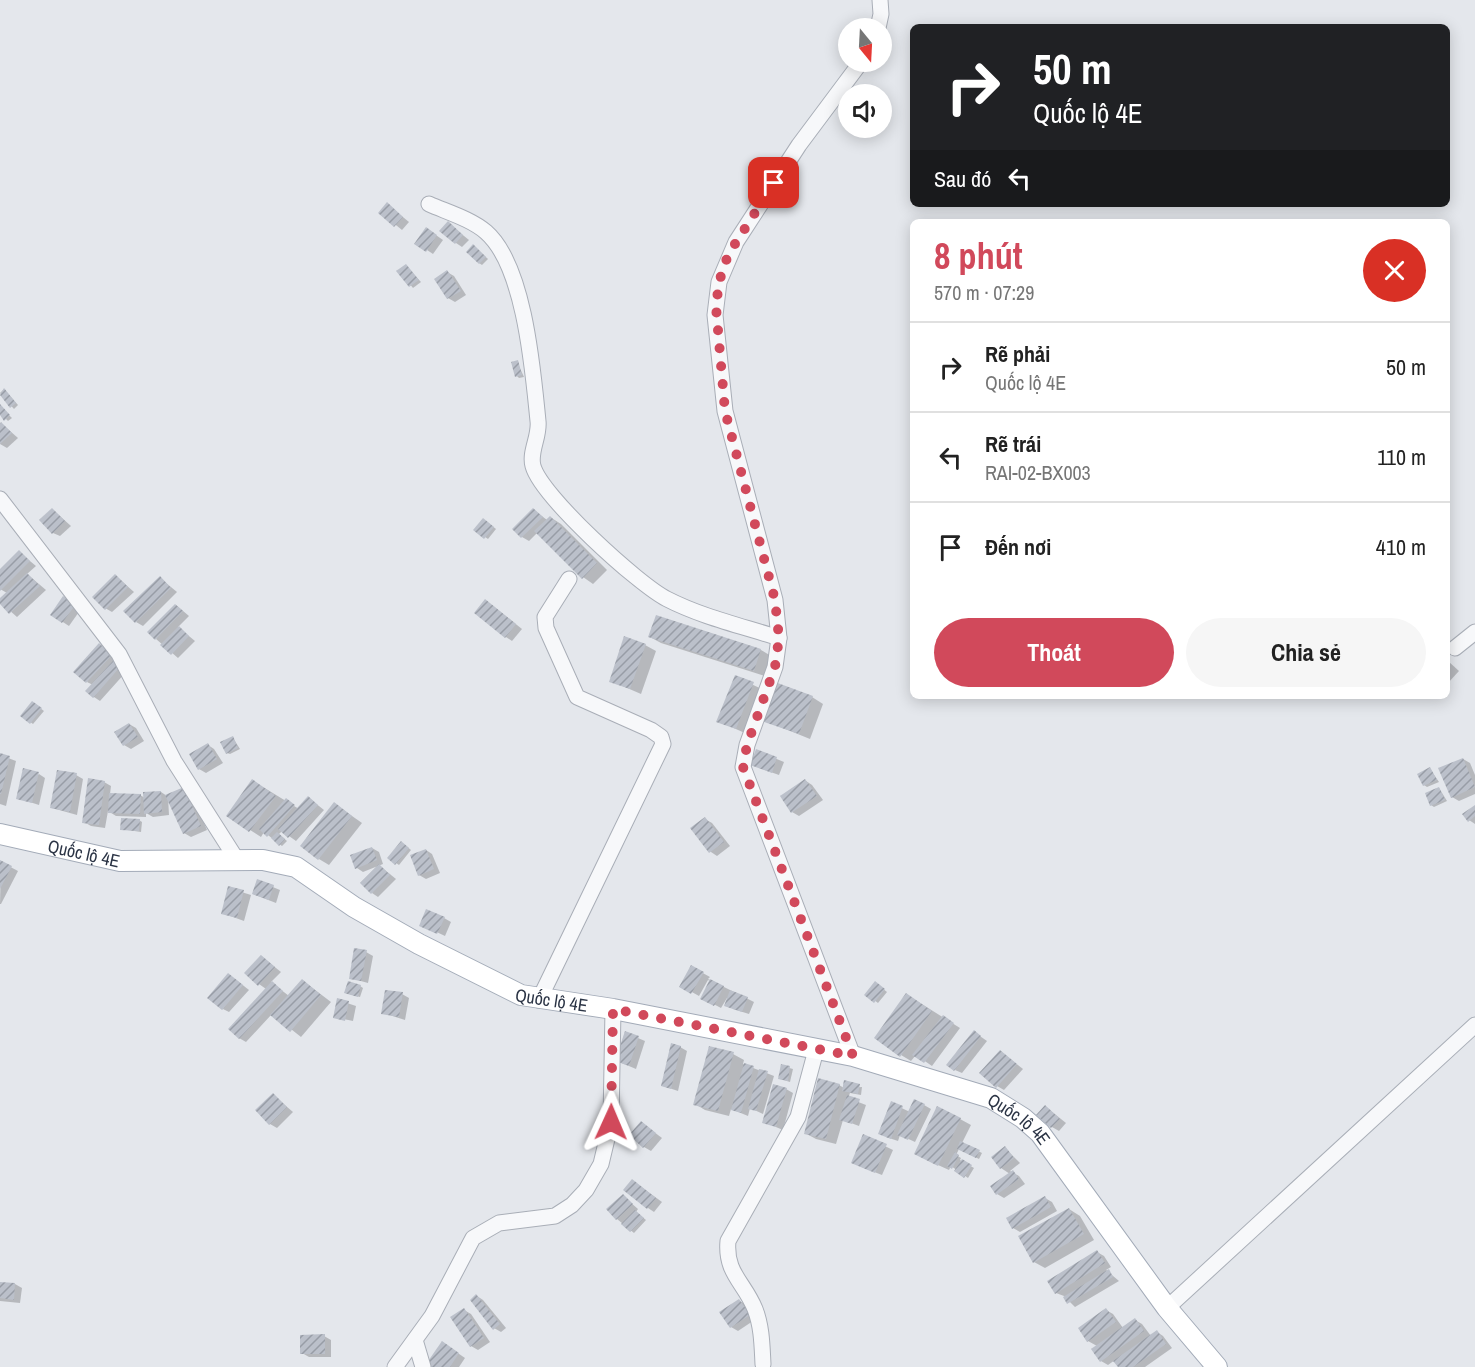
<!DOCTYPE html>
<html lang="vi">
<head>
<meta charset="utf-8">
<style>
	:root { --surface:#fff; --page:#f6f6f6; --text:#222; --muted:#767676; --line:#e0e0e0; --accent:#d1495b }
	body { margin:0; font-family:"Archivo Narrow",sans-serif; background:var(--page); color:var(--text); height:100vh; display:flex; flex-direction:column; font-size:22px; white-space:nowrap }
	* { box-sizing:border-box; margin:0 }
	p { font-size:20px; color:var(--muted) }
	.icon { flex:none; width:33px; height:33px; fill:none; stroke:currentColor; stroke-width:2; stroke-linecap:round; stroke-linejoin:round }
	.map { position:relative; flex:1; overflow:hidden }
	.side { position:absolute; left:910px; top:219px; width:540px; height:480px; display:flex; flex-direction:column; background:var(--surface); border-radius:9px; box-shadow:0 3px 15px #0003 }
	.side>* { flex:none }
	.hud { position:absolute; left:910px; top:24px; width:540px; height:183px; border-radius:9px; box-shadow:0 3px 15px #0003; background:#202124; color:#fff; overflow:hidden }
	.needle { width:39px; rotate:162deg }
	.buttons { position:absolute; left:838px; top:18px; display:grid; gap:12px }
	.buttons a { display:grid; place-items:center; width:54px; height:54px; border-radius:50%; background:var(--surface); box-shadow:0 3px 15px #0003; font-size:30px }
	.pin { position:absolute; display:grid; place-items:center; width:51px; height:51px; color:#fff; margin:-26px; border-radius:12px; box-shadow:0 3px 9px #0006 }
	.me { position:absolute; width:66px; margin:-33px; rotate:1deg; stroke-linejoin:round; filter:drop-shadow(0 0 4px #0008) }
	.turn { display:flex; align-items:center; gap:21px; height:126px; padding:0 24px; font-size:27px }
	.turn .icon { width:78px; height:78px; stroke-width:2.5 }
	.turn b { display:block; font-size:42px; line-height:51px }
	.then { display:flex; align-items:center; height:57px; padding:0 24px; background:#0003; gap:12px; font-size:22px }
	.round { display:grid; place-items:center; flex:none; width:63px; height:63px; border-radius:32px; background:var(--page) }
	.headline { display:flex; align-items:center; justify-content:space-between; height:102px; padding:0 24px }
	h1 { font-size:36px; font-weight:700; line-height:45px; color:var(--accent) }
	.action { display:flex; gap:12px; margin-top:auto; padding:12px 24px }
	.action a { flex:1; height:69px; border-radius:36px; background:var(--accent); color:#fff; font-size:24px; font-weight:700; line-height:69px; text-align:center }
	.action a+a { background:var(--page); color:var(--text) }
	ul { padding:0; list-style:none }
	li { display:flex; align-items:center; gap:18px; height:90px; padding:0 24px; border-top:2px solid var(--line) }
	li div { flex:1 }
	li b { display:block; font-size:22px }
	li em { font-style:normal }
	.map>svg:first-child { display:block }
	.shadow { fill:#0003 }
	.building { fill:url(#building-hatch) }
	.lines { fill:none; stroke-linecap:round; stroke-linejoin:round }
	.minor-casing { stroke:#a9aeb7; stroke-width:17 }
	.major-casing { stroke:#a3abb8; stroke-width:22 }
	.minor { stroke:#f7f8fa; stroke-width:15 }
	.major { stroke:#fff; stroke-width:20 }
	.route { stroke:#d1495b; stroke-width:10; stroke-dasharray:0 18 }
	.labels { text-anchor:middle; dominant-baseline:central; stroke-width:4.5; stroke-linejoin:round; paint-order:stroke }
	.street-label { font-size:18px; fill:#2b3445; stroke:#f4f6f9 }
</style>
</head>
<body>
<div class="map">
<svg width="1475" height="1367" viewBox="0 0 1475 1367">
	<defs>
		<pattern id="building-hatch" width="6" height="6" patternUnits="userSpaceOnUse" patternTransform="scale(1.5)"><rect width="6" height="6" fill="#bbc0ca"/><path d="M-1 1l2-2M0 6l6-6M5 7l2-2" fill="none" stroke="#989da6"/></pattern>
	</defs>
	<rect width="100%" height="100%" fill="#e4e7ec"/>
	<!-- shadow -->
	<g class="shadow">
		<polygon points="387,204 409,222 402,230 380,212"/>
		<polygon points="448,223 469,240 462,247 456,243"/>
		<polygon points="433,233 443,240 433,254 427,250"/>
		<polygon points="476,248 488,259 482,265 479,263"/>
		<polygon points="406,266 421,282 413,288 399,271"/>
		<polygon points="447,272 454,276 466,295 455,302 448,298"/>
		<polygon points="517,362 524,377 519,378 517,376"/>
		<polygon points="4,389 18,405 14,409 0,393"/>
		<polygon points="0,407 12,418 8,421 0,413"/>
		<polygon points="2,424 18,438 7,448 0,444"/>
		<polygon points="52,509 71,526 60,536 53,533"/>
		<polygon points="534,510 547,520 550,517 561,524 607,570 593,584 583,577 538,532 529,541 522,537 514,529"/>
		<polygon points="486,521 496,529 488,539 475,530"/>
		<polygon points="19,552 36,566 27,574 46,590 17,617 0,602 7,593 0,589 0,572"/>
		<polygon points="116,576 134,592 112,612 105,608"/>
		<polygon points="160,578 177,592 143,626 136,622"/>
		<polygon points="64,598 81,609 69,626 52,615"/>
		<polygon points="176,605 189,616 178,627 195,641 178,658 156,639"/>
		<polygon points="492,605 522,629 512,641 506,637"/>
		<polygon points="657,617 761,650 771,656 765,676 661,643 650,637"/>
		<polygon points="99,645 117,659 114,663 126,672 100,701 94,697 93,685 87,682"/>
		<polygon points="645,645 656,651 641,694 611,681"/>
		<polygon points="1448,661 1459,671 1448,683"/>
		<polygon points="736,677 764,690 747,734 718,721"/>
		<polygon points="812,697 823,704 810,739 763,720"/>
		<polygon points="32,702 44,711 33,724 22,716"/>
		<polygon points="129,724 136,728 144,741 131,749 124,745"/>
		<polygon points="233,738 240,749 230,754 227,753"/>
		<polygon points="208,745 214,749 223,763 206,773 199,769"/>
		<polygon points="757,751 784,762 779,775 759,768"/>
		<polygon points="0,755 16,761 6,806 0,804"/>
		<polygon points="1463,759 1470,763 1475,775 1475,794 1459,801 1452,797"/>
		<polygon points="1430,769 1439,782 1427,787 1424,785"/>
		<polygon points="39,774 45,778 39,805 17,798"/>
		<polygon points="76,775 83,779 77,815 52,808"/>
		<polygon points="806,781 812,785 823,800 799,816 792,812"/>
		<polygon points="104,782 111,786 110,794 140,795 145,798 161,792 167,796 191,792 207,830 191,837 184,833 168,797 169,815 153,817 146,813 146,817 116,816 108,811 105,828 91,826 84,822"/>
		<polygon points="263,787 299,809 309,798 324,810 296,841 282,831 279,834 287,841 282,846 264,832 261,837 228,816"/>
		<polygon points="1439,788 1447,801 1434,807 1431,805"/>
		<polygon points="335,804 362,823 329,865 319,859"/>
		<polygon points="1475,807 1475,824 1469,820"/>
		<polygon points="705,819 712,823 730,846 717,856 711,852 692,829"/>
		<polygon points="139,820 142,822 141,832 121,829"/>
		<polygon points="404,844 411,850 399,865 396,863"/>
		<polygon points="372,848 379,852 383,864 363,872 357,868"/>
		<polygon points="426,850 432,854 440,873 426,879 419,875"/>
		<polygon points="1,862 18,871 1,904 0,904"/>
		<polygon points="380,866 396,879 378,897 372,893"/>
		<polygon points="258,881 280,890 276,903 253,894"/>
		<polygon points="229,888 251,895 244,921 222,913"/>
		<polygon points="444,918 451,922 445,936 426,927"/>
		<polygon points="366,952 373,956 368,983 350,978"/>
		<polygon points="261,956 281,972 271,982 289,996 302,980 331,1002 301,1037 272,1014 246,1042 239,1038 266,989 259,984"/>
		<polygon points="692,967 710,977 708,979 754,1002 749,1014 733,1009 727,998 721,1008 702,998 710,981 708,980 699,996 681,986"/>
		<polygon points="235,979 249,990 229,1012 223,1009"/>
		<polygon points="878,985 887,992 878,1003 866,994"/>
		<polygon points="360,986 363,988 360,997 349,994"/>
		<polygon points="402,994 409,998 405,1020 383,1013"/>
		<polygon points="338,1000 356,1006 353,1021 334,1017"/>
		<polygon points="917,1001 960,1028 932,1066 916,1055 911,1061 901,1055"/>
		<polygon points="974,1032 987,1041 962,1073 955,1070"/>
		<polygon points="626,1033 645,1041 636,1069 617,1061"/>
		<polygon points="680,1047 687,1051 678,1091 663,1086"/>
		<polygon points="1001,1052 1023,1069 1004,1090 997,1086"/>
		<polygon points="733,1054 744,1060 743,1064 774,1076 763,1114 750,1108 748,1116 731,1109 729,1116 705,1110 695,1104"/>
		<polygon points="782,1066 793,1069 790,1082 780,1079"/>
		<polygon points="839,1085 844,1088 862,1087 861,1095 850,1093 848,1098 866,1105 859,1126 843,1120 836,1144 816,1139 805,1133"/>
		<polygon points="786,1089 793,1093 783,1130 764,1122"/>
		<polygon points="273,1095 293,1112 277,1128 270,1124"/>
		<polygon points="891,1103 910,1112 924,1105 931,1109 915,1142 900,1135 898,1141 886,1137"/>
		<polygon points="1046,1107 1066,1123 1059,1131 1052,1127"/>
		<polygon points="960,1119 971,1125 962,1143 982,1153 979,1159 959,1149 956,1155 961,1158 960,1160 974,1168 968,1178 951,1166 949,1170 927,1160"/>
		<polygon points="642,1123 662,1138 651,1151 644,1147"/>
		<polygon points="864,1136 893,1150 882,1175 859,1166"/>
		<polygon points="1005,1148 1020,1163 1010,1171 1019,1176 1025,1184 1004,1198 997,1194 1010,1174 1001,1168 993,1158"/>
		<polygon points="633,1181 662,1202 654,1212 648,1208"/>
		<polygon points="623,1196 638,1209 636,1212 646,1220 634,1233 617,1219"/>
		<polygon points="1045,1198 1052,1202 1057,1211 1020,1232 1013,1228"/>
		<polygon points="1069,1209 1080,1216 1094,1240 1045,1268 1034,1262"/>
		<polygon points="1097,1252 1104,1256 1111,1267 1106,1270 1119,1281 1075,1307 1064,1296 1056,1293"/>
		<polygon points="0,1283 15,1284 22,1288 20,1303 0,1301"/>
		<polygon points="477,1296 483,1300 506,1328 501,1332 494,1328"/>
		<polygon points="739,1301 746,1304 756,1319 738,1331 731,1327"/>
		<polygon points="464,1310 471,1314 490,1342 478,1350 471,1346"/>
		<polygon points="1106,1310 1113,1314 1123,1328 1135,1320 1142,1324 1151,1336 1157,1332 1163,1336 1172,1348 1145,1367 1119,1367 1115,1360 1108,1365 1101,1361 1097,1346 1088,1341"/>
		<polygon points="324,1336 331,1340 331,1357 309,1357 302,1353"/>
		<polygon points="449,1347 465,1358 459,1367 426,1367"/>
	</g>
	<!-- building -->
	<g class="building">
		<polygon points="387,202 403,217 394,227 378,213"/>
		<polygon points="448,221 463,235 455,244 439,231"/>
		<polygon points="426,227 437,235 426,252 414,244"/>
		<polygon points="473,244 486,257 479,264 466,252"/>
		<polygon points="406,264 419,280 409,287 396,271"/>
		<polygon points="447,270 461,291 447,299 434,279"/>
		<polygon points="518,360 522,375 515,377 511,362"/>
		<polygon points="4,388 16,403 10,408 0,395"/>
		<polygon points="0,404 10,415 4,421 0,415"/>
		<polygon points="1,422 12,433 0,444 0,424"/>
		<polygon points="52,508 65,521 52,534 39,520"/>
		<polygon points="533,508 543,517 521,538 512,529"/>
		<polygon points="550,516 597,563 582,579 534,531"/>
		<polygon points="483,518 494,527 484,539 473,530"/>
		<polygon points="19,550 30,561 0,591 0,569"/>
		<polygon points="27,573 40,586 9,614 0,604 0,598"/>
		<polygon points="115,574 128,587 105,610 92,597"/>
		<polygon points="160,576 171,588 135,623 123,611"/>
		<polygon points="63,596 76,604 62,623 50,615"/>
		<polygon points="485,599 516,624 505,638 474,613"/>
		<polygon points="175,604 183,611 155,640 147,632"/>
		<polygon points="656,615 761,649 754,671 648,637"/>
		<polygon points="179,626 189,636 171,655 160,645"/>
		<polygon points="624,636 646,644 630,689 609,682"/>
		<polygon points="99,643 112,655 86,683 73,672"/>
		<polygon points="113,661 120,667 93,698 85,691"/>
		<polygon points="735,675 754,682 736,729 716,722"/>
		<polygon points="775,682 813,696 799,734 761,721"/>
		<polygon points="32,701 42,708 30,724 20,716"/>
		<polygon points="129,723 138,737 123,746 114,732"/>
		<polygon points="233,736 238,748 226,754 220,742"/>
		<polygon points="208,743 217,759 198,770 189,754"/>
		<polygon points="756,749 777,757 772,773 750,765"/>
		<polygon points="0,753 10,756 1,794 0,794"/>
		<polygon points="1463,758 1475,787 1451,798 1438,768"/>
		<polygon points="1430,767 1437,780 1423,786 1417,774"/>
		<polygon points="23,768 39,772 32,803 16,799"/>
		<polygon points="57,770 77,773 70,812 50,808"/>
		<polygon points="88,778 105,781 99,825 82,823"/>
		<polygon points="252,779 276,796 249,832 226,816"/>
		<polygon points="805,779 817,796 791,813 780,796"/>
		<polygon points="184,787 201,826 183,834 165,795"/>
		<polygon points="1439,787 1445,800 1430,806 1425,793"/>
		<polygon points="161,791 162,812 144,814 143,792"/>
		<polygon points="109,793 141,794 140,814 108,813"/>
		<polygon points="308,796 318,805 288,838 278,829"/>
		<polygon points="286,798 295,805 267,837 259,829"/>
		<polygon points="334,802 352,816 318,860 300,846"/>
		<polygon points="1475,805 1475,816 1468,822 1462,814"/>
		<polygon points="705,817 724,842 709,853 690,828"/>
		<polygon points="121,818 140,819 139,831 120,830"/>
		<polygon points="277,832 285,839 279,846 271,838"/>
		<polygon points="401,841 409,848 395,865 387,858"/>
		<polygon points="372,847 377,860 355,869 350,855"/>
		<polygon points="426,849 434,869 418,876 410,855"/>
		<polygon points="0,860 12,866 0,889"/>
		<polygon points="379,864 390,875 371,894 360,883"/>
		<polygon points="257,879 274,885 269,900 252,894"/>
		<polygon points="228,886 244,890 237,918 221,914"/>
		<polygon points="426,909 445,917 437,934 419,926"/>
		<polygon points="354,948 367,950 361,981 349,979"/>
		<polygon points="261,955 275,967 258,986 244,973"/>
		<polygon points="691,965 704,972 691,994 679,987"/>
		<polygon points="228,973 243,985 222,1010 207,998"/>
		<polygon points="302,979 321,995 290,1032 270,1015"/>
		<polygon points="710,979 724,986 714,1006 700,999"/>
		<polygon points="272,981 283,991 239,1039 228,1029"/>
		<polygon points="348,981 361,985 358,997 344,993"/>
		<polygon points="875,981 885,989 874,1003 864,995"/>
		<polygon points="385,990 403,992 399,1017 381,1014"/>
		<polygon points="730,990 748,997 742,1012 724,1006"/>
		<polygon points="906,993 932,1011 900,1057 874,1038"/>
		<polygon points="337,998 349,1001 345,1021 333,1018"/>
		<polygon points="943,1015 954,1023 924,1063 912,1055"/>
		<polygon points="974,1030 981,1036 954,1071 946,1065"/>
		<polygon points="625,1031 639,1036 629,1066 615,1061"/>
		<polygon points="671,1043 681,1046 671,1089 661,1086"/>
		<polygon points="709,1046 734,1052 718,1111 693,1105"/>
		<polygon points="1000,1050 1017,1064 996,1088 979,1073"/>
		<polygon points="744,1063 754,1066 741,1113 731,1110"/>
		<polygon points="781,1064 790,1066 788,1081 778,1079"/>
		<polygon points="759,1069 768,1071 756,1111 748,1109"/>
		<polygon points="818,1078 840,1084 826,1139 804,1134"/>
		<polygon points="844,1080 860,1084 858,1094 842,1091"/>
		<polygon points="773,1084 787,1088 776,1127 762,1123"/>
		<polygon points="273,1093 287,1107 269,1125 255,1110"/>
		<polygon points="847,1095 860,1099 852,1124 839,1120"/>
		<polygon points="914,1099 925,1104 908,1140 897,1135"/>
		<polygon points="891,1101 903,1106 891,1139 878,1134"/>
		<polygon points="1045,1105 1060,1119 1051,1128 1036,1115"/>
		<polygon points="937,1106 961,1118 938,1166 914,1154"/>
		<polygon points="641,1121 656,1133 643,1148 629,1135"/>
		<polygon points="863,1134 887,1144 875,1173 851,1163"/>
		<polygon points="960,1141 980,1150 976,1158 957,1149"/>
		<polygon points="1005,1146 1014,1158 1000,1169 991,1157"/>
		<polygon points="955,1152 959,1155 952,1169 947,1166"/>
		<polygon points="962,1159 972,1165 964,1178 954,1171"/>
		<polygon points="1013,1170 1019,1179 996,1195 990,1186"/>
		<polygon points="632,1179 656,1198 647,1209 623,1190"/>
		<polygon points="623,1194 633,1204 616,1220 606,1209"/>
		<polygon points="1045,1196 1051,1207 1012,1229 1006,1218"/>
		<polygon points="1069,1208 1084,1234 1033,1263 1018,1236"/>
		<polygon points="635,1210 644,1218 630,1232 621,1224"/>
		<polygon points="1097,1250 1105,1263 1055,1294 1047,1281"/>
		<polygon points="1109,1269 1113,1277 1067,1304 1063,1297"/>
		<polygon points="0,1282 15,1283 14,1300 0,1298"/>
		<polygon points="476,1294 500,1324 493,1330 470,1300"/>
		<polygon points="739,1299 750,1315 730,1328 719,1312"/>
		<polygon points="464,1308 484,1338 470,1347 450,1317"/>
		<polygon points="1106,1308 1116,1322 1087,1342 1078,1328"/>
		<polygon points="1135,1318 1144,1331 1100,1362 1091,1349"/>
		<polygon points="1157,1330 1166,1344 1133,1367 1118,1367 1113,1361"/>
		<polygon points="325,1334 325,1354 300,1354 300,1335"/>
		<polygon points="442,1341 459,1353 450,1367 424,1367"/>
	</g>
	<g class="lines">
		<defs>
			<g id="minor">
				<polyline points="878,28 881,14 880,0"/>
				<path d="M429,204c18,8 42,15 57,28 39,34 47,140 52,189 2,15 -9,31 -5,45 8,30 106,119 134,133 35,18 75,27 112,39"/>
				<polyline points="0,499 119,654 174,761 237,860"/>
				<polyline points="1455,648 1475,632"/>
				<polyline points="539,1000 663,744 661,737 651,730 577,697 546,628 545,617 569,579"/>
				<polyline points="853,1056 743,767 747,745 775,667 779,638 775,600 725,411 715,315 719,282 736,242 799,145 861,62"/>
				<polyline points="1167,1308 1475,1025"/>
				<polyline points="415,1340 423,1367"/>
				<path d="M763,1364c-1,-18 -1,-37 -8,-55 -11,-27 -30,-36 -27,-68l70,-124 18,-67"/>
				<polyline points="395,1367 432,1316 473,1238 499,1223 555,1216 572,1205 586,1190 601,1164 611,1122 613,1009"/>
			</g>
			<g id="major">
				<path id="s1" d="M0,834l120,27 143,-1 33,7 58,40 65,37 102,51 92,14 240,47 138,42 32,20 17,15 127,175 50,59"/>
			</g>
		</defs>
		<!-- minor casing -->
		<use href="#minor" class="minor-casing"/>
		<!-- major casing -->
		<use href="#major" class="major-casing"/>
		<!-- minor -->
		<use href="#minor" class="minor"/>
		<!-- major -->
		<use href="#major" class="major"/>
	</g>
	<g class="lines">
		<!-- route -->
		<polyline class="route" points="611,1122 613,1009 853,1056 743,767 747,745 775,667 779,638 775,600 725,411 716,307 719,282 728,255 774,183"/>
	</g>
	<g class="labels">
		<!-- street labels -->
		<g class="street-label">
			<text stroke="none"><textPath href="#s1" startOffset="86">Quốc lộ 4E</textPath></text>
			<text stroke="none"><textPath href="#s1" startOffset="590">Quốc lộ 4E</textPath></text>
			<text stroke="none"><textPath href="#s1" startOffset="1076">Quốc lộ 4E</textPath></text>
		</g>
	</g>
</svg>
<div class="buttons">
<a><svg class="needle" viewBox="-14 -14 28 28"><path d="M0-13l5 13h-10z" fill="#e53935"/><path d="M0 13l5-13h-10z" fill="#767676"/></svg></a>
<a><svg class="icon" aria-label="sound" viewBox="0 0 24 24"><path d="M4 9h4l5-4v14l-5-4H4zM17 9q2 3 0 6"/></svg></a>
</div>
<div class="pin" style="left:774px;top:183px;background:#d93025"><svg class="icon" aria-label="arrive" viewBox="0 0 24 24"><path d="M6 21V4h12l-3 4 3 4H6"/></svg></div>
<svg class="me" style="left:611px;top:1122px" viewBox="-20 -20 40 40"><path d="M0-17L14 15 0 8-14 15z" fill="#d1495b" stroke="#fff" stroke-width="4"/></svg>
<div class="hud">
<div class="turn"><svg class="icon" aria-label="right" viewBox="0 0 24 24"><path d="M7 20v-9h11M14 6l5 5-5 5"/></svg><div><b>50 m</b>Quốc lộ 4E</div></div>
<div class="then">Sau đó<svg class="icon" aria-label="left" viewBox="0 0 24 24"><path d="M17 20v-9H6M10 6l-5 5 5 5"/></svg></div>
</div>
<section class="side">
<div class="headline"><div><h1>8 phút</h1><p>570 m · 07:29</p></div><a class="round" style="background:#d93025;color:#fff"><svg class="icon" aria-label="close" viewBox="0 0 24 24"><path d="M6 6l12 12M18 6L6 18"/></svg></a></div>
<ul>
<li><svg class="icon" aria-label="right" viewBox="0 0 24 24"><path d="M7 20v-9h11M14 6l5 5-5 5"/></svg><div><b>Rẽ phải</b><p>Quốc lộ 4E</p></div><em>50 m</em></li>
<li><svg class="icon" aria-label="left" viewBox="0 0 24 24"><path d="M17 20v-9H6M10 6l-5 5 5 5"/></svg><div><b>Rẽ trái</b><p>RAI-02-BX003</p></div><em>110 m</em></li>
<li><svg class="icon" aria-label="arrive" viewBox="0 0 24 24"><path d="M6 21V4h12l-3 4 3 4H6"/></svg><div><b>Đến nơi</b></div><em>410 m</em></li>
</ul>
<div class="action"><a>Thoát</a><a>Chia sẻ</a></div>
</section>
</div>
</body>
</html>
